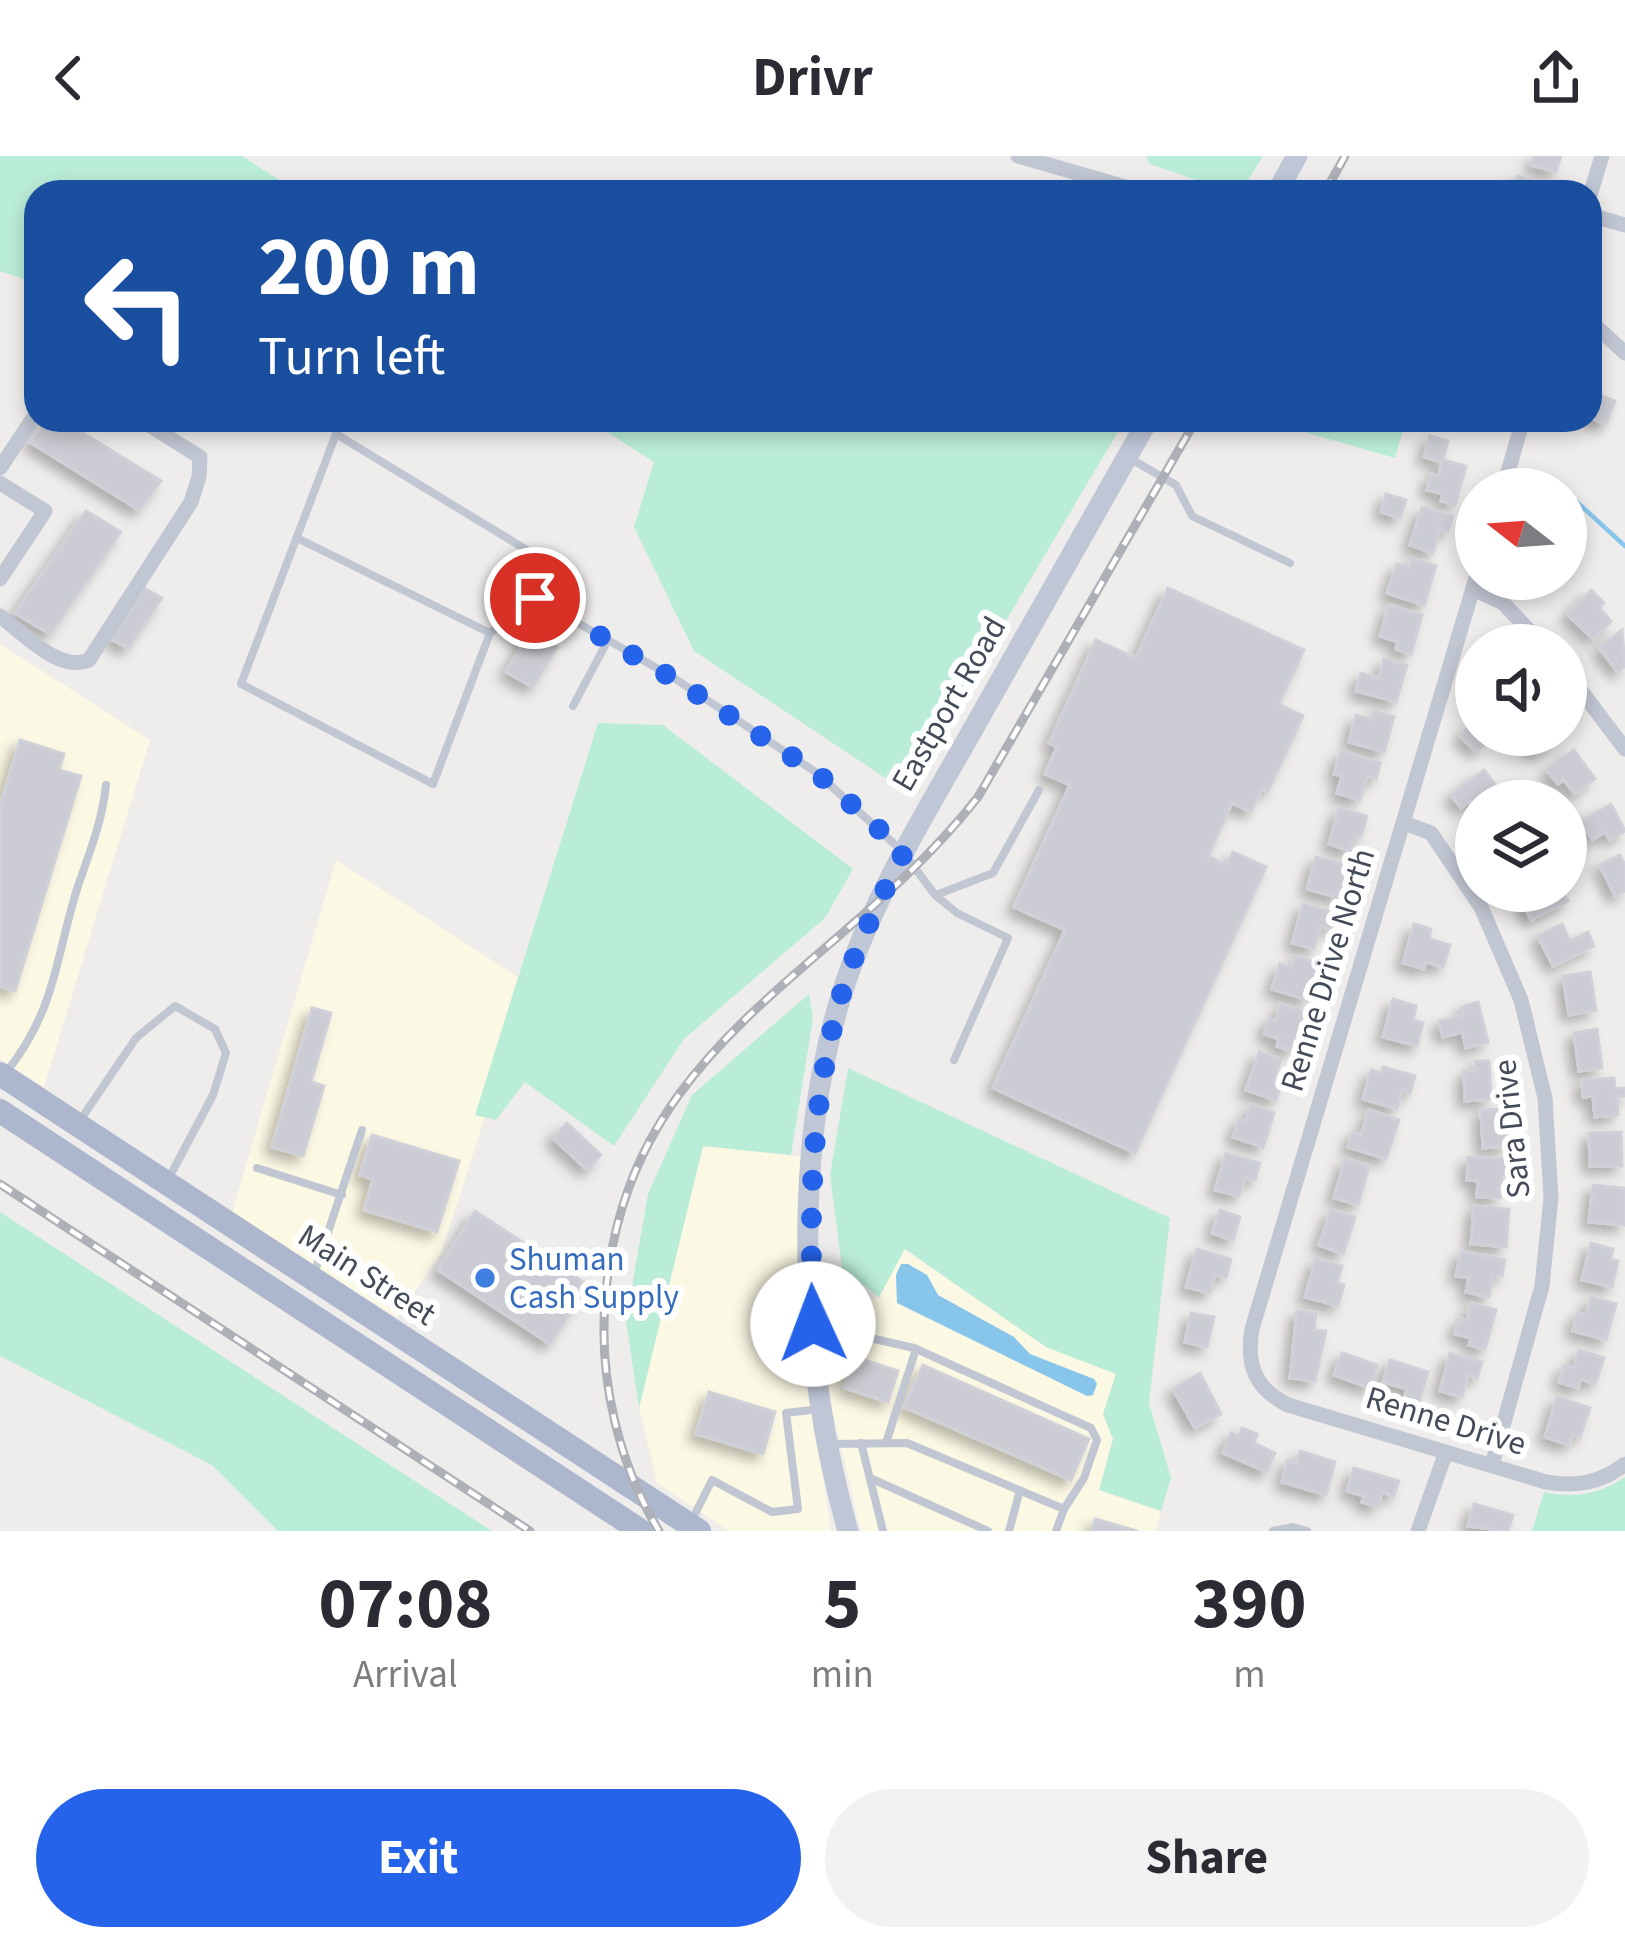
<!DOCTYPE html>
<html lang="en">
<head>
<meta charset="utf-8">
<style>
	:root { --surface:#fff; --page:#f2f2f3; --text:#2b2b33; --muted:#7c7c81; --accent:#2563eb }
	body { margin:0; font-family:"Source Sans 3",sans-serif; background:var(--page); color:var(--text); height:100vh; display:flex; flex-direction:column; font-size:45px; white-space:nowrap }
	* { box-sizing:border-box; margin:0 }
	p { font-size:39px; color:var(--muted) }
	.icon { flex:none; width:66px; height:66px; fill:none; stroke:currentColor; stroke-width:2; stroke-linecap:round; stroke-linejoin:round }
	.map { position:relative; height:1375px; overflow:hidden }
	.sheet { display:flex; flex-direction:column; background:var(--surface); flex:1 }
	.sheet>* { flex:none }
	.banner { position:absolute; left:24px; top:24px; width:1578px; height:252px; border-radius:36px; box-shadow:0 6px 18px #0003; background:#1a4fa0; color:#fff; overflow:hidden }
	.needle { width:78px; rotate:287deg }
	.fabs { position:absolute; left:1455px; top:312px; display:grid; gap:24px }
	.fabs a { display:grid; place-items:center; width:132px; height:132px; border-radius:50%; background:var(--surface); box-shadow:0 6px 18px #0003; font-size:60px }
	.pin { position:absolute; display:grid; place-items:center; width:102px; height:102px; color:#fff; margin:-51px; border:6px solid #fff; border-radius:50%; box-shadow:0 3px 12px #0007 }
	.me { position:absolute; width:132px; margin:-66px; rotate:358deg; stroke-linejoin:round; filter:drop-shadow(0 0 9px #0008) }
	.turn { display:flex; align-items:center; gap:42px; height:252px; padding:0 36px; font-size:54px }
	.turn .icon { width:156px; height:156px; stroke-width:2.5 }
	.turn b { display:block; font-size:84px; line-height:102px }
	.eta { display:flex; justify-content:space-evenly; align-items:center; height:204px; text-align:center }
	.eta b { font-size:72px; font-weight:700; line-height:84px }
	.cta { display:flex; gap:24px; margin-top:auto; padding:24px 36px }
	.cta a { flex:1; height:138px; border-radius:72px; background:var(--accent); color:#fff; font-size:48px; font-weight:700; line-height:138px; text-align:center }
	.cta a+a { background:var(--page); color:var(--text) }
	header { display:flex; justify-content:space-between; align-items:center; height:156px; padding:0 36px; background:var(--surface); font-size:54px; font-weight:700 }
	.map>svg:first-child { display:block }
	.commercial { fill:#fbf8e4 }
	.green { fill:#baedd7 }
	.water { fill:#87c5ea }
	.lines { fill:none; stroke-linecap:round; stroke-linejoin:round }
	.stream { stroke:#87c5ea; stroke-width:4.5 }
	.building { fill:#cccdd4; stroke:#d0d1d8; stroke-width:3; filter:url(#shadow) }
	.lane { stroke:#c0c6d2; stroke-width:8 }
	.street { stroke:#c0c6d2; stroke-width:15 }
	.secondary { stroke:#bfc6d6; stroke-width:21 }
	.primary { stroke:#acb6cc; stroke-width:24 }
	.rail-casing { stroke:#aeb0b7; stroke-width:9 }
	.rail { stroke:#fff; stroke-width:4.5; stroke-dasharray:14; stroke-linecap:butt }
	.route { stroke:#2563eb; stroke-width:21; stroke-dasharray:0 37.8 }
	.shop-dot { fill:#3f7fe0; stroke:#fff; stroke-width:4.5 }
	.labels { text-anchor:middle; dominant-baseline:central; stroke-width:12; stroke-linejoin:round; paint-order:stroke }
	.street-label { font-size:33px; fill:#454c59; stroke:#fff }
	.shop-label { font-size:33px; fill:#366cbe; stroke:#fff; text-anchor:start }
</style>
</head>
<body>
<header><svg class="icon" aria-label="back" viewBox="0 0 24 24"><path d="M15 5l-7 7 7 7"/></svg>Drivr<svg class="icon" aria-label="share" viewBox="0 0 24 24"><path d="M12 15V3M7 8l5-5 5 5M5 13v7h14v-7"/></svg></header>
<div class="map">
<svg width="1625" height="1375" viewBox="0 0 1625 1375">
	<defs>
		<filter id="shadow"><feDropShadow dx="-7" dy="7" stdDeviation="6" flood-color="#0004"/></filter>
	</defs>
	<rect width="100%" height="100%" fill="#efedec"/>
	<!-- commercial -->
	<g class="commercial">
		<polygon points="0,488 150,584 44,931 0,903"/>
		<polygon points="336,704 518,821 476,958 485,961 441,1097 397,1162 232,1057"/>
		<polygon points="703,990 802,1001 802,1180 831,1375 729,1375 657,1327 639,1252"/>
		<polygon points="904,1093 1046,1191 1116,1218 1103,1258 1113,1283 1099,1334 1161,1355 1156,1375 861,1375 827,1232 821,1155 879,1141"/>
	</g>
	<!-- green -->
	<g class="green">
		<polygon points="0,0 242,0 298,36 36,36 36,127 0,115"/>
		<polygon points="1146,0 1263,0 1241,36 1232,36 1150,8"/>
		<polygon points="588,264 1125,264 905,635 694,495 634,371 654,306"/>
		<polygon points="1262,264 1406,264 1395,302"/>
		<polygon points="598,567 663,569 853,713 825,762 684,883 614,990 525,926 496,964 475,959"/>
		<polygon points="809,838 813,862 791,999 703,990 639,1252 626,1165 648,1038 692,939"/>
		<polygon points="848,912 1170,1062 1149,1247 1171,1322 1161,1355 1099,1334 1113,1283 1103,1258 1116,1218 1046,1191 905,1093 879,1141 842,1112 830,1019"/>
		<polygon points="0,1056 492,1375 278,1375 212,1309 0,1200"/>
		<path d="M1625,1321v54h-93l12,-39c29,7 56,2 81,-15z"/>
	</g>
	<!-- water -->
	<polygon class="water" points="901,1108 908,1108 927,1119 938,1139 1014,1181 1030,1198 1094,1223 1097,1228 1093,1239 1087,1240 897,1147 896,1119"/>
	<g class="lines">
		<!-- stream -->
		<g class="stream">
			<polyline points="1478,264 1488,269"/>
			<polyline points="1541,319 1562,333"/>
			<polyline points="1566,336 1625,390"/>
		</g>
	</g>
	<!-- building -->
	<g class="building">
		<polygon points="1534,0 1561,0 1556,16 1531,9"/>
		<polygon points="1518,20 1551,30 1549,36 1513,36"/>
		<polygon points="1590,235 1615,245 1606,268 1590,262"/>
		<polygon points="47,264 62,264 161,325 139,354 30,286"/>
		<polygon points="1430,280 1448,285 1442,306 1424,301"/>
		<polygon points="1443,304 1466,310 1455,349 1441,345 1443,338 1427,334 1431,318 1438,320"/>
		<polygon points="1386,338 1406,344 1400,362 1381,356"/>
		<polygon points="1422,351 1453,360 1448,375 1440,372 1433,397 1410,389"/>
		<polygon points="86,355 121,376 50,478 15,457"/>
		<polygon points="1412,402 1436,410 1424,449 1387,437 1397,408 1409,412"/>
		<polygon points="144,432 162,442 128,492 111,483"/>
		<polygon points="1168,432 1304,494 1279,548 1303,560 1268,635 1262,632 1251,656 1232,647 1208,700 1227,709 1233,696 1266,711 1135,997 993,932 1065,774 1014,751 1070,629 1045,618 1057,591 1049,587 1096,484 1136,502"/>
		<polygon points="1591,434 1604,447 1599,452 1611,465 1593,483 1567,458"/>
		<polygon points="1389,449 1422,459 1411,498 1396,493 1398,486 1380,480"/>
		<polygon points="1622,474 1625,510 1618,516 1599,492"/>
		<polygon points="530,475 557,491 533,531 506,516"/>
		<polygon points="1384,503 1407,509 1396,546 1356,535 1361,517 1379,522"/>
		<polygon points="1374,555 1394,561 1384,596 1349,586 1356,559 1372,564"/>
		<polygon points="1471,568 1476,579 1487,585 1476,596 1460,580"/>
		<polygon points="1514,579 1553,579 1556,582 1538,598 1527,585 1523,589"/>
		<polygon points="20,584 64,598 59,614 81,620 15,835 0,830 0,651"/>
		<polygon points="1574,594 1595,623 1575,638 1564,624 1558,628 1547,614"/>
		<polygon points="1341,595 1380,607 1376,623 1367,620 1360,644 1337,637 1342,620 1334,618"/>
		<polygon points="1484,614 1507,644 1476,645 1476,654 1470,645 1461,652 1451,639"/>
		<polygon points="1611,648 1625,675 1610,684 1605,676 1592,684 1582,665"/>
		<polygon points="1339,652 1367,660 1361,681 1355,679 1350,695 1329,688"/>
		<polygon points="1620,699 1625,709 1625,735 1615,740 1600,709"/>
		<polygon points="1316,701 1348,709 1339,742 1307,733"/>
		<polygon points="1517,735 1562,735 1568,745 1531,764"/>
		<polygon points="1303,748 1335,757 1330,773 1321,770 1314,793 1292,787"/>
		<polygon points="1414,768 1431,773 1429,783 1450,789 1443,811 1426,806 1424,813 1403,807"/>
		<polygon points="1562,768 1570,785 1588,776 1594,790 1553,810 1538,780"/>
		<polygon points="1295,800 1319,808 1307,844 1272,833 1280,808 1292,812"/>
		<polygon points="1590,816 1596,854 1569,859 1563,820"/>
		<polygon points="1393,843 1416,850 1413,864 1423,867 1417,890 1383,881"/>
		<polygon points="1478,846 1488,886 1466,892 1462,876 1443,881 1439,865 1464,859 1462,851"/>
		<polygon points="1281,848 1305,856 1292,895 1277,890 1279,883 1264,878 1269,863 1276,865"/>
		<polygon points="312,852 331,857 311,926 324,930 303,1000 272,991"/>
		<polygon points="1597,873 1602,912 1579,915 1574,877"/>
		<polygon points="1259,896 1281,904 1273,927 1281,929 1276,944 1246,934"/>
		<polygon points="1475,905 1489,905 1491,943 1465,945 1464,916 1476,915"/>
		<polygon points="1383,911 1415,920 1410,937 1402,934 1397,953 1363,943 1371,914 1381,917"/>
		<polygon points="1614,922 1615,933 1625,932 1625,940 1617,941 1618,959 1595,961 1593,940 1583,941 1582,924"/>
		<polygon points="1251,949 1274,957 1263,991 1233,981 1239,963 1246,965"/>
		<polygon points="1505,953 1508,990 1483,992 1481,954"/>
		<polygon points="1369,954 1399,964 1386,1003 1348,991 1353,976 1361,979"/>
		<polygon points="567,967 601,999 587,1014 553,982"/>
		<polygon points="1621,976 1622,1010 1590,1010 1589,977"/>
		<polygon points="372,979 459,1005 437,1076 364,1054 373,1023 360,1019"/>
		<polygon points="1226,997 1260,1007 1255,1024 1245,1022 1239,1040 1215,1034"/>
		<polygon points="1468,1001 1510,1003 1509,1019 1502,1018 1500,1042 1477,1041 1478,1025 1467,1024"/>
		<polygon points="1345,1003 1369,1010 1358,1049 1334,1042"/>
		<polygon points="1593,1029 1625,1032 1624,1069 1589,1066"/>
		<polygon points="1474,1050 1509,1053 1506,1091 1471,1088"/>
		<polygon points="1220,1054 1240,1061 1233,1084 1212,1077"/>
		<polygon points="1331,1054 1355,1061 1343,1098 1319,1089"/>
		<polygon points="475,1055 588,1129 550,1188 438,1114"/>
		<polygon points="1591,1087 1613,1093 1610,1104 1618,1105 1612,1131 1582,1124"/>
		<polygon points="1197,1093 1231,1103 1226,1121 1215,1119 1210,1137 1186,1131"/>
		<polygon points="1461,1095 1505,1104 1502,1120 1493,1119 1489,1141 1466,1136 1469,1122 1456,1120"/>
		<polygon points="1316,1103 1342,1110 1337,1127 1344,1129 1338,1150 1305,1141"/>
		<polygon points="1591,1141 1616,1148 1606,1184 1573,1175 1577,1157 1586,1159"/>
		<polygon points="1471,1147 1496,1154 1485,1193 1469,1189 1471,1182 1455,1178 1460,1163 1467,1164"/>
		<polygon points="1297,1155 1316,1157 1314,1174 1326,1175 1315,1225 1290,1222"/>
		<polygon points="1191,1157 1214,1161 1207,1191 1185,1186"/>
		<polygon points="1579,1194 1604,1202 1595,1228 1580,1223 1578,1232 1559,1226 1565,1209 1574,1212"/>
		<polygon points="1342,1197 1377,1209 1370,1232 1334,1219"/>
		<polygon points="1450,1197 1482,1206 1477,1222 1468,1219 1462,1241 1440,1235"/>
		<polygon points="855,1201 898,1215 888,1246 845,1232"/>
		<polygon points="1390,1204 1428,1216 1419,1246 1404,1242 1407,1233 1383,1226"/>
		<polygon points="923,1209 1089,1283 1071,1324 904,1251"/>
		<polygon points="1200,1217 1221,1258 1195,1272 1173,1233"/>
		<polygon points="709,1236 775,1256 763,1298 696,1278"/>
		<polygon points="1557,1241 1590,1252 1580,1281 1572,1278 1569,1289 1545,1281"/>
		<polygon points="1242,1272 1257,1278 1254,1287 1275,1297 1267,1316 1223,1297 1231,1277 1239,1281"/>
		<polygon points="1300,1295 1335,1306 1326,1339 1282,1326 1288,1304 1297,1307"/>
		<polygon points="1354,1312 1399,1325 1394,1340 1382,1336 1378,1351 1362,1346 1364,1340 1347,1335"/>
		<polygon points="1474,1348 1513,1359 1508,1375 1468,1370"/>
		<polygon points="1095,1363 1137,1375 1092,1375"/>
	</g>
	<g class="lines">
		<!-- lane -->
		<g class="lane">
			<polyline points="1129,302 1176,329 1192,360 1290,407"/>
			<polyline points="299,383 490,477"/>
			<polyline points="535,443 490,477 433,628 241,528 336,278 540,402 535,443 608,484"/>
			<polyline points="573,550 608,484 674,522 817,617 903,696 935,739 957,757 1008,782 954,904"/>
			<polyline points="936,739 993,717 1039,634"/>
			<path d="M8,914c49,-63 47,-112 70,-184 12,-35 24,-64 28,-101"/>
			<polyline points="81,963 136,882 175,850 215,873 226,897 213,939 170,1020"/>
			<polyline points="257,1012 342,1039"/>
			<polyline points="315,1115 362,974"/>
			<polyline points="813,1169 914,1192 1091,1272 1097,1284 1084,1322 1064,1353"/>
			<polyline points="861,1287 883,1375"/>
			<polyline points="886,1287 916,1193"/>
			<polyline points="832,1288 907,1287 1064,1353 1056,1375"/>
			<polyline points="870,1322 988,1375"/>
			<polyline points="693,1362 712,1324 772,1356 798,1353 786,1257 819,1253"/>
			<polyline points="1009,1375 1020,1334"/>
			<polyline points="1273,1375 1293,1371 1307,1375"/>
		</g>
		<!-- street -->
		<g class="street">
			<polyline points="1018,0 1143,36"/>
			<polyline points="1590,39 1602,0"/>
			<polyline points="1590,59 1625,69"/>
			<polyline points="1590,165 1625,197"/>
			<polyline points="0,312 36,258"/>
			<polyline points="0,327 45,355 0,423"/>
			<polyline points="1503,333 1523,264"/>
			<path d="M1476,422l-224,751c-6,36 3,60 36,76l258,77c30,5 55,1 79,-18"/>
			<polyline points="1473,433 1503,447 1543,489"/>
			<path d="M0,460c23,17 59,57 89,44l102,-158 8,-25 1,-20 -59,-37"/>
			<polyline points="1566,515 1625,593"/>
			<polyline points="1404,667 1431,677 1481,751 1521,844 1545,942 1551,1042 1542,1130 1492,1309"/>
			<polyline points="1418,1375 1446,1296"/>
		</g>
		<!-- secondary -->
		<g class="secondary">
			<polyline points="1277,36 1297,0"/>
			<path d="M848,1375c-47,-165 -58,-375 -5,-541 29,-90 79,-171 125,-252 60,-106 120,-212 180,-318"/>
		</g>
		<!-- primary -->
		<g class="primary">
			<polyline points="0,918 699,1375"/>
			<polyline points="0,955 641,1375"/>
		</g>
		<defs>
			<g id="rail">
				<polyline points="1325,36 1345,0"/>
				<polyline points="0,1028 530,1375"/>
				<path d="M659,1375c-40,-67 -60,-150 -54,-228 18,-262 232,-326 373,-506l218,-377"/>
			</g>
		</defs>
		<!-- rail casing -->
		<use href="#rail" class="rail-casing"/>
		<!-- rail -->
		<use href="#rail" class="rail"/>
	</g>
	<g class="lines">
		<!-- route -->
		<path class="route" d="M535,442l139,81 143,94 87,79c-24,47 -48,94 -63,144 -31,107 -32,218 -28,328"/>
	</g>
	<!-- markers -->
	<circle class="shop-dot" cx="485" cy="1122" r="12"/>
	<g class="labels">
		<!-- street labels -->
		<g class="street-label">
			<text transform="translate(949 548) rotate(-60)">Eastport Road</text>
			<text transform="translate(1328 814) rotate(-73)">Renne Drive North</text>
			<text transform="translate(1512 973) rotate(-96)">Sara Drive</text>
			<text transform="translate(367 1119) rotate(33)">Main Street</text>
			<text transform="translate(1446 1265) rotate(17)">Renne Drive</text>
		</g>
		<!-- shop labels -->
		<g class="shop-label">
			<text x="509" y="1103">Shuman<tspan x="509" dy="38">Cash Supply</tspan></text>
		</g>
	</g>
</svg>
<div class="fabs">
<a><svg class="needle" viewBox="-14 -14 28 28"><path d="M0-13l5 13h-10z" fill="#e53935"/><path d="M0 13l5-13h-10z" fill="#7c7c81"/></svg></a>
<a><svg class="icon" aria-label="sound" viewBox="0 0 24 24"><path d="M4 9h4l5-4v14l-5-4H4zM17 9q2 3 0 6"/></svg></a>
<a><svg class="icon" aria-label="layers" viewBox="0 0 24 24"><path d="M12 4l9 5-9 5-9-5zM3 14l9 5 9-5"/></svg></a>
</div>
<div class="pin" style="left:535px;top:442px;background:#d93025"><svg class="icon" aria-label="arrive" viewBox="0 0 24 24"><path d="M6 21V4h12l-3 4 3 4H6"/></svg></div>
<svg class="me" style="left:813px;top:1168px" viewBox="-20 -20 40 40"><circle r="19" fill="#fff"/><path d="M0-13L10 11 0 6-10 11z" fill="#2563eb"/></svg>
<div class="banner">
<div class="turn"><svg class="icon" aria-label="left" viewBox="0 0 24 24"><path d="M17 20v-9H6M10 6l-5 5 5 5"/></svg><div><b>200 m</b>Turn left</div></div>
</div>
</div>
<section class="sheet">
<div class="eta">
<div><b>07:08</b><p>Arrival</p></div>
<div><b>5</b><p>min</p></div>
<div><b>390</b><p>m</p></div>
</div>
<div class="cta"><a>Exit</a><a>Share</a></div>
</section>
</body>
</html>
